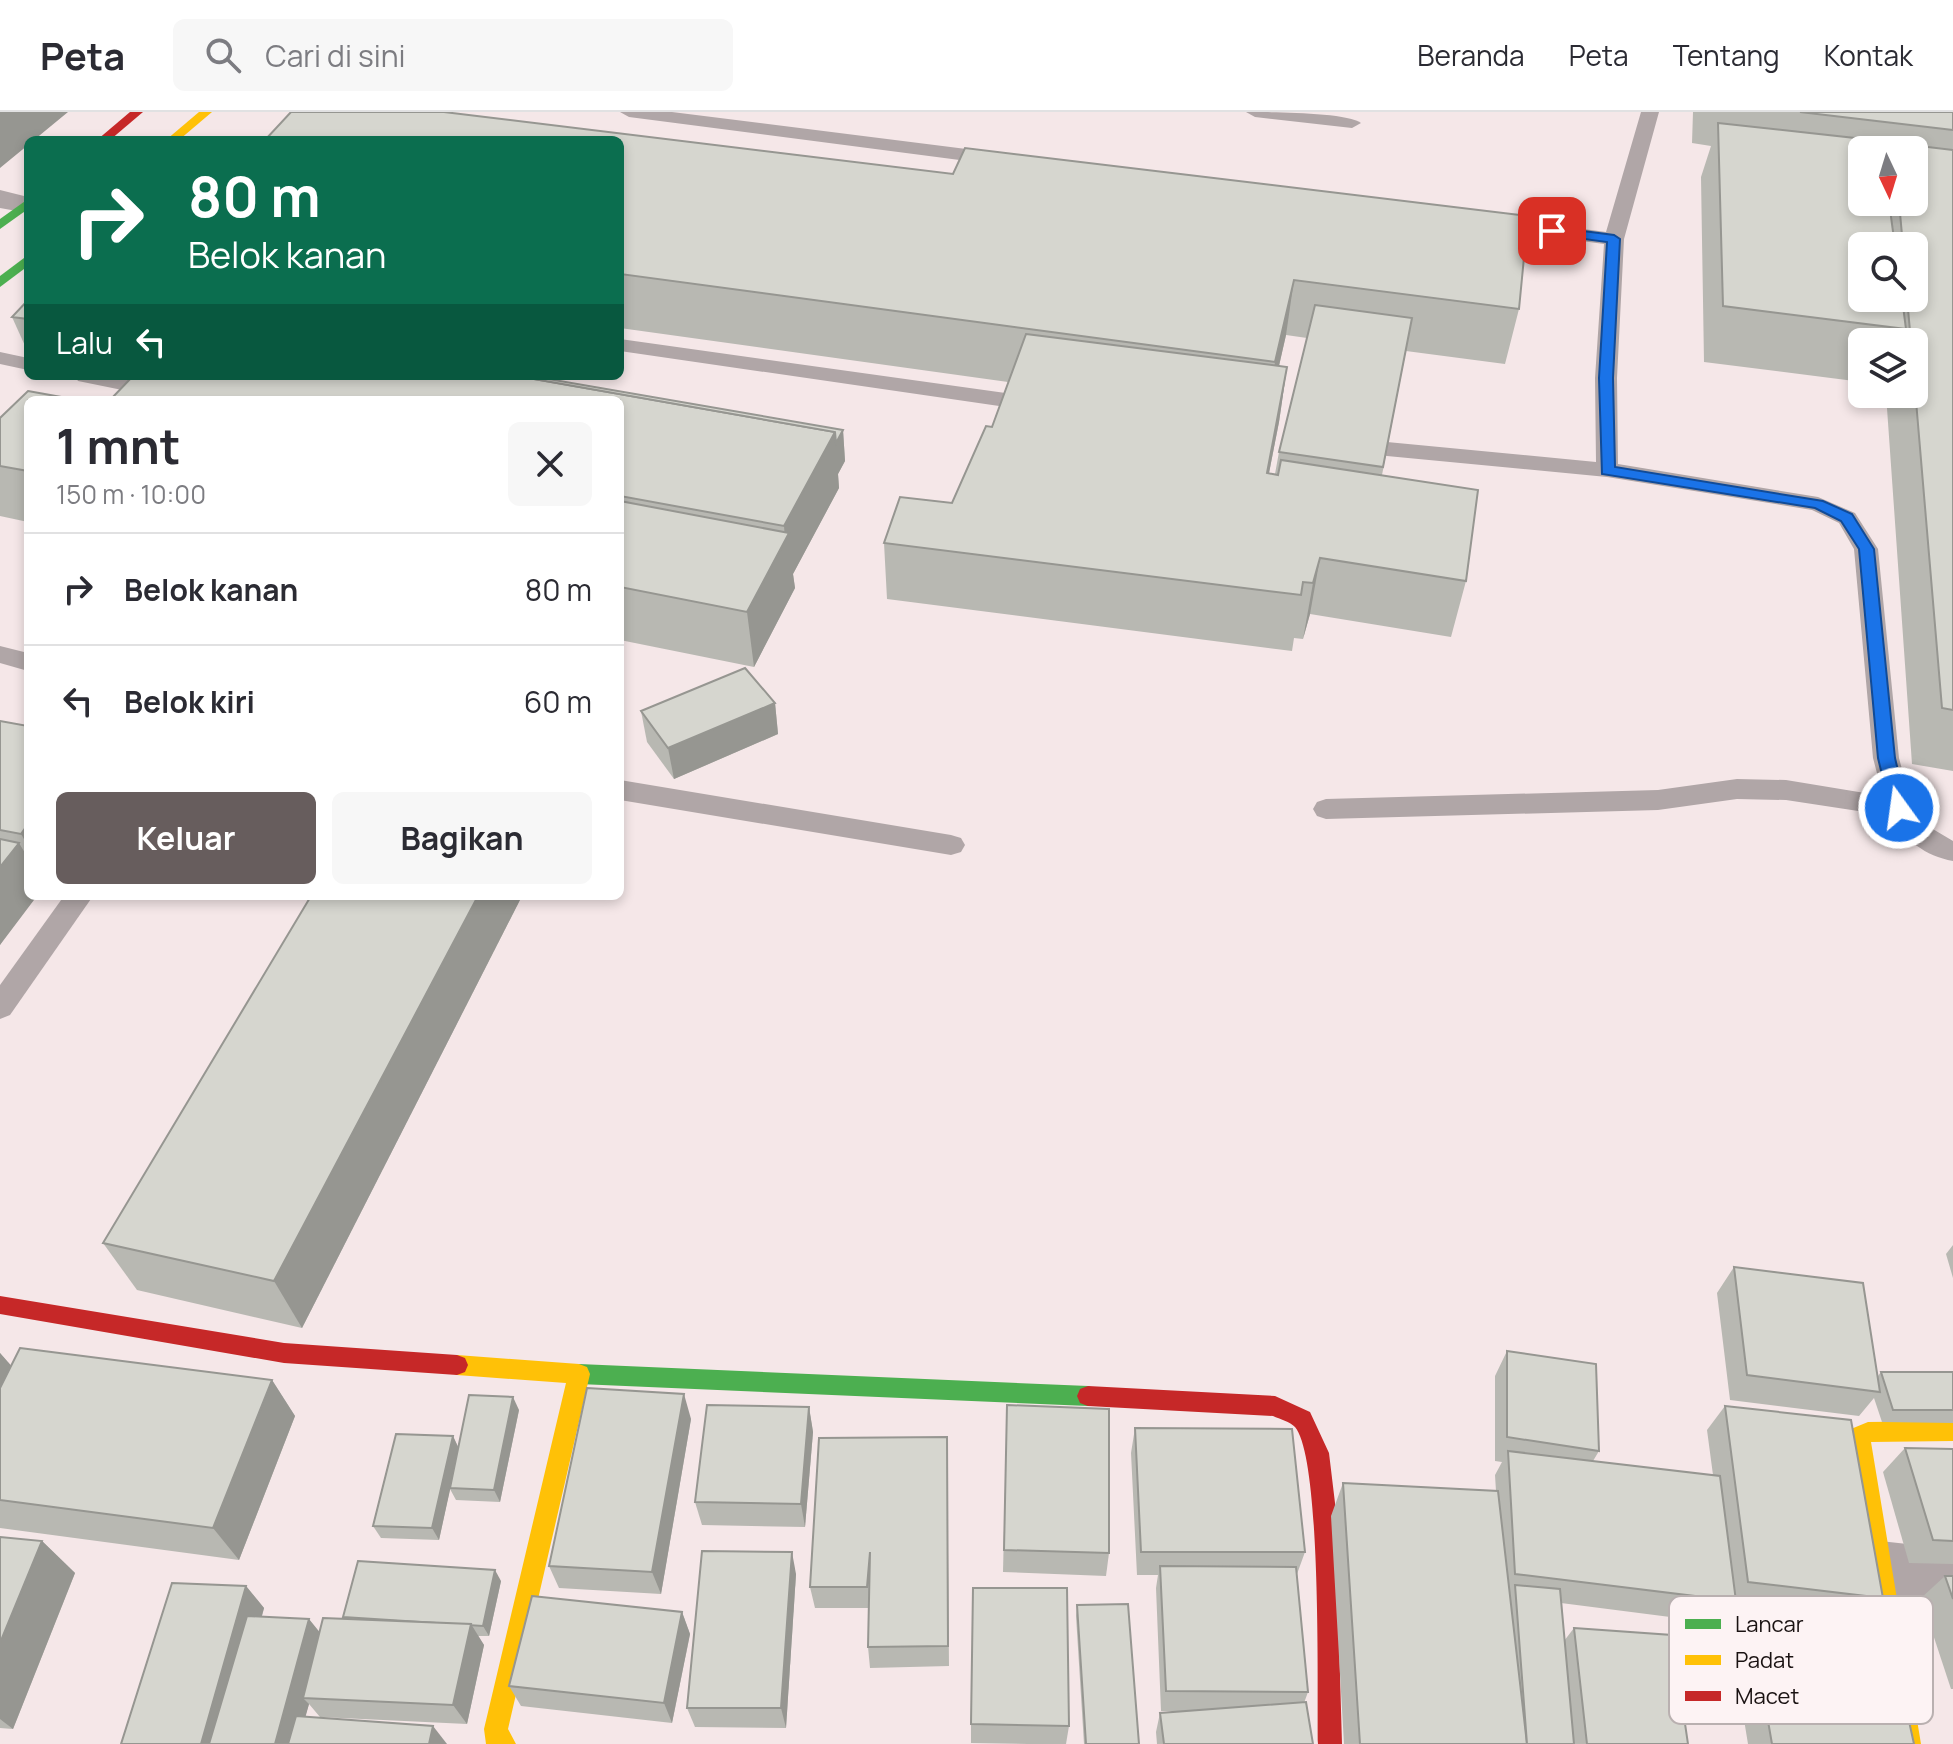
<!DOCTYPE html>
<html lang="id">
<head>
<meta charset="utf-8">
<style>
	:root { --surface:#fff; --page:#f7f7f7; --text:#2b2b33; --muted:#7c7c81; --line:#e1e1e2; --accent:#675d5d }
	body { margin:0; font-family:Manrope,sans-serif; background:var(--page); color:var(--text); height:100vh; display:flex; flex-direction:column; font-size:30px; white-space:nowrap }
	* { box-sizing:border-box; margin:0 }
	p { font-size:26px; color:var(--muted) }
	.icon { flex:none; width:44px; height:44px; fill:none; stroke:currentColor; stroke-width:2; stroke-linecap:round; stroke-linejoin:round }
	.map { position:relative; flex:1; overflow:hidden }
	.details { position:absolute; left:24px; top:284px; width:600px; height:504px; display:flex; flex-direction:column; background:var(--surface); border-radius:12px; box-shadow:0 4px 12px #0003 }
	.details>* { flex:none }
	.banner { position:absolute; left:24px; top:24px; width:600px; height:244px; border-radius:12px; box-shadow:0 4px 12px #0003; background:#0b6e4f; color:#fff; overflow:hidden }
	.needle { width:52px; rotate:176deg }
	.tools { position:absolute; left:1848px; top:24px; display:grid; gap:16px }
	.tools a { display:grid; place-items:center; width:80px; height:80px; border-radius:12px; background:var(--surface); box-shadow:0 4px 12px #0003; font-size:40px }
	.pin { position:absolute; display:grid; place-items:center; width:68px; height:68px; color:#fff; margin:-34px; border-radius:16px; box-shadow:0 4px 12px #0006 }
	.me { position:absolute; width:88px; margin:-44px; rotate:346deg; stroke-linejoin:round; filter:drop-shadow(0 0 6px #0008) }
	.turn { display:flex; align-items:center; gap:28px; height:168px; padding:0 32px; font-size:36px }
	.turn .icon { width:104px; height:104px; stroke-width:2.5 }
	.turn b { display:block; font-size:56px; line-height:68px }
	.then { display:flex; align-items:center; height:76px; padding:0 32px; background:#0003; gap:16px; font-size:30px }
	.round { display:grid; place-items:center; flex:none; width:84px; height:84px; border-radius:12px; background:var(--page) }
	.overview { display:flex; align-items:center; justify-content:space-between; height:136px; padding:0 32px }
	h1 { font-size:48px; font-weight:700; line-height:60px }
	.button { display:flex; gap:16px; margin-top:auto; padding:16px 32px }
	.button a { flex:1; height:92px; border-radius:12px; background:var(--accent); color:#fff; font-size:32px; font-weight:700; line-height:92px; text-align:center }
	.button a+a { background:var(--page); color:var(--text) }
	ul { padding:0; list-style:none }
	li { display:flex; align-items:center; gap:24px; height:112px; padding:0 32px; border-top:2px solid var(--line) }
	li div { flex:1 }
	li b { display:block; font-size:30px }
	li em { font-style:normal }
	header { display:flex; align-items:center; gap:48px; box-sizing:border-box; height:112px; padding:0 40px; background:var(--surface); border-bottom:2px solid var(--line) }
	header strong { font-size:38px }
	nav { display:flex; gap:44px; margin-inline-start:auto; font-size:28px }
	.search { width:560px; height:72px; background:var(--page); display:flex; align-items:center; gap:20px; box-sizing:border-box; padding:0 28px; border-radius:12px; color:var(--muted); font-size:30px }
	.map>svg:first-child { display:block }
	.lines { fill:none; stroke-linecap:round; stroke-linejoin:round }
	.lane { fill:#b0a6a7; fill-rule:evenodd }
	.street { fill:#b0a6a7; fill-rule:evenodd }
	.fast { fill:#4caf50; fill-rule:evenodd }
	.slow { fill:#ffc107; fill-rule:evenodd }
	.jam { fill:#c62828; fill-rule:evenodd }
	.wall { fill:#b8b8b2; fill-rule:evenodd }
	.shaded-wall { fill:#969691 }
	.building { fill:#d6d6cf; stroke:#969691; stroke-width:2 }
	.route { fill:#1a73e8; stroke:#114b97; stroke-width:2 }
	.key { fill:#fdf3f4; stroke:#b9b0b0; stroke-width:2 }
	.key-label { font-size:22px; fill:#1a1212 }
</style>
</head>
<body>
<header>
<strong>Peta</strong>
<div class="search"><svg class="icon" aria-label="search" viewBox="0 0 24 24"><circle cx="10" cy="10" r="6"/><path d="M15 15l6 6"/></svg>Cari di sini</div>
<nav><a>Beranda</a><a>Peta</a><a>Tentang</a><a>Kontak</a></nav>
</header>
<div class="map">
<svg width="1953" height="1632" viewBox="0 0 1953 1632">
	<rect width="100%" height="100%" fill="#f5e7e8"/>
	<g class="lines">
		<!-- lane -->
		<g class="lane">
			<polygon points="620,0 672,0 998,41 1007,47 998,53 629,5"/>
			<path d="M1246,0c23,0 101,0 115,11l-9,5 -97,-11z"/>
			<path d="M1641,0h18l-35,127 -7,139 1,86 200,33 37,16 23,36 21,209 13,49 9,15 32,19v20c-28,-5 -48,-21 -62,-45l-105,-16 -49,-1 -79,11 -332,9 -9,-3 -4,-7 4,-7 9,-3 332,-9 79,-11 49,1 97,16 -10,-38 -19,-209 -15,-26 -27,-13 -205,-33 -220,-21 -8,-2 -3,-5 3,-5 8,-2 209,20 -1,-84 9,-134 -112,-15 -10,-6 10,-6 114,15z"/>
			<polygon points="620,227 1020,283 1031,290 1020,297 620,239"/>
			<polygon points="0,240 28,246 28,258 0,252"/>
			<polygon points="75,264 116,264 145,270 148,275 137,281 78,269"/>
			<polygon points="0,534 28,541 28,559 0,551"/>
			<polygon points="620,668 951,723 961,726 965,733 961,740 951,743 620,688"/>
			<polygon points="64,784 93,784 10,903 0,907 0,873"/>
		</g>
		<!-- street -->
		<g class="street">
			<polygon points="0,78 28,85 28,101 0,96"/>
			<polygon points="1880,1429 1953,1437 1953,1493 1880,1485 1860,1477 1852,1457 1860,1437"/>
		</g>
		<!-- fast -->
		<g class="fast">
			<polygon points="28,87 28,97 0,117 0,107"/>
			<polygon points="28,143 28,154 0,175 0,164"/>
			<polygon points="579,1252 1088,1274 1096,1277 1099,1284 1096,1291 1088,1294 579,1272 571,1269 568,1262 571,1255"/>
		</g>
		<!-- slow -->
		<g class="slow">
			<polygon points="199,0 212,0 179,28 166,28"/>
			<polygon points="457,1243 579,1252 587,1255 590,1262 508,1617 516,1632 486,1632 484,1617 566,1271 457,1263 449,1260 446,1253 449,1246"/>
			<polygon points="1953,1309 1953,1329 1871,1330 1921,1632 1897,1632 1848,1324 1851,1317 1868,1310"/>
		</g>
		<!-- jam -->
		<g class="jam">
			<polygon points="130,0 143,0 110,28 97,28"/>
			<polygon points="0,1184 284,1231 457,1243 465,1246 468,1253 465,1260 457,1263 284,1251 0,1202"/>
			<path d="M1088,1274l187,10 35,16 19,41 6,50 7,241h-24c-1,-54 4,-285 -23,-317 -5,-5 -15,-8 -22,-11l-185,-10 -8,-3 -3,-7 3,-7z"/>
		</g>
	</g>
	<!-- wall -->
	<g class="wall">
		<path d="M1693,0h260v659l-41,-7 -26,-370h28v-52h-52v40l-158,-20 -3,-185 10,-31 -19,-3zM1862,38h52v52h-52zM1862,134h52v52h-52z"/>
		<path d="M620,28l899,169 -14,55 -99,-13 -24,124 84,106 -15,56 -141,-23 -7,25 -9,-1 -2,13 -405,-52 -3,-56 68,-40 40,-76 16,-45 -388,-54zM1286,223l21,3 -28,114 -4,22 -6,-1 10,-51 8,-55 -8,-1z"/>
		<polygon points="28,188 28,236 26,236 12,205"/>
		<polygon points="28,288 28,410 0,404 0,306"/>
		<polygon points="620,288 843,318 845,349 838,362 839,376 793,462 795,476 754,555 620,528"/>
		<polygon points="775,591 778,622 674,667 647,630 641,599"/>
		<polygon points="0,609 28,614 28,784 0,833"/>
		<polygon points="311,784 522,784 302,1216 137,1178 103,1131"/>
		<polygon points="1953,1133 1953,1166 1946,1142"/>
		<polygon points="1734,1155 1878,1264 1881,1260 1953,1260 1953,1311 1882,1310 1874,1286 1859,1304 1730,1288 1717,1181"/>
		<polygon points="1507,1239 1599,1339 1593,1349 1713,1363 1707,1318 1725,1294 1883,1486 1869,1499 1914,1632 1748,1632 1728,1510 1743,1493 1734,1492 1717,1511 1561,1491 1564,1529 1574,1516 1688,1632 1344,1632 1331,1404 1343,1371 1496,1379 1495,1363 1502,1350 1495,1349 1495,1264"/>
		<polygon points="0,1241 11,1254 272,1268 295,1304 239,1448 0,1416"/>
		<polygon points="1007,1293 1109,1441 1106,1464 1003,1460"/>
		<polygon points="809,1295 813,1320 805,1415 702,1413 695,1390"/>
		<polygon points="519,1298 500,1390 456,1388 450,1377 439,1428 381,1426 373,1414 453,1324 458,1335"/>
		<polygon points="691,1307 661,1482 559,1476 549,1454"/>
		<polygon points="1135,1316 1305,1440 1297,1462 1308,1580 1304,1591 1313,1632 1157,1632 1156,1620 1160,1601 1189,1599 1161,1599 1156,1476 1158,1463 1137,1463 1131,1341"/>
		<polygon points="947,1325 949,1554 870,1556 868,1535 869,1496 815,1496 810,1475"/>
		<polygon points="1905,1336 1953,1337 1953,1452 1909,1451 1883,1360"/>
		<polygon points="0,1425 42,1429 75,1461 13,1617 0,1616"/>
		<polygon points="796,1462 786,1616 695,1615 687,1596"/>
		<polygon points="1945,1464 1953,1464 1953,1577 1951,1577 1921,1486"/>
		<polygon points="501,1469 489,1524 478,1524 484,1533 467,1612 320,1605 309,1592 305,1605 121,1632 246,1474 264,1496 262,1504 320,1520 344,1506"/>
		<polygon points="1077,1493 1139,1632 1084,1632 1076,1504"/>
		<polygon points="682,1500 690,1522 672,1611 521,1594 509,1574"/>
		<polygon points="971,1612 1069,1614 1066,1632 1028,1632 971,1631"/>
	</g>
	<!-- shaded-wall -->
	<g class="shaded-wall">
		<polygon points="0,0 68,0 34,28 28,28 28,33 0,56"/>
		<polygon points="1294,168 1286,223 1267,306 1275,250"/>
		<polygon points="1287,255 1279,310 1258,417 1267,361"/>
		<polygon points="843,318 845,349 838,362 839,376 793,462 795,476 754,555 747,500 785,428 784,414 835,320"/>
		<polygon points="1320,446 1310,502 1303,527 1313,471"/>
		<polygon points="775,591 778,622 674,667 668,636"/>
		<polygon points="28,712 28,734 21,722"/>
		<polygon points="19,731 28,746 28,784 37,784 0,833 0,755"/>
		<polygon points="478,784 522,784 302,1216 274,1169"/>
		<polygon points="0,1241 23,1267 0,1311"/>
		<polygon points="272,1268 295,1304 239,1448 213,1416"/>
		<polygon points="684,1282 691,1307 661,1482 652,1460"/>
		<polygon points="513,1285 519,1298 500,1390 494,1378"/>
		<polygon points="809,1295 813,1320 805,1415 801,1392"/>
		<polygon points="453,1324 459,1337 439,1428 432,1416"/>
		<polygon points="42,1429 75,1461 13,1617 0,1607 0,1531"/>
		<polygon points="792,1440 796,1462 786,1616 781,1596"/>
		<polygon points="495,1458 501,1469 489,1524 483,1514"/>
		<polygon points="246,1474 264,1496 226,1632 201,1632"/>
		<polygon points="682,1500 690,1522 672,1611 664,1591"/>
		<polygon points="309,1507 326,1528 303,1586 309,1592 298,1632 275,1632"/>
		<polygon points="471,1512 484,1533 467,1612 453,1593"/>
		<polygon points="433,1614 447,1632 429,1632"/>
	</g>
	<!-- building -->
	<g class="building">
		<polygon points="291,0 444,0 953,62 965,36 1528,104 1519,197 1294,168 1275,250 620,162 620,28 265,28"/>
		<polygon points="1800,0 1953,0 1953,18"/>
		<polygon points="1718,11 1882,29 1883,38 1862,38 1862,90 1889,90 1895,134 1862,134 1862,186 1902,186 1906,217 1723,194"/>
		<polygon points="1894,31 1953,38 1953,598 1942,596 1914,265 1914,230 1911,230 1907,186 1914,186 1914,134 1903,134 1899,90 1914,90 1914,38 1895,38"/>
		<polygon points="28,188 28,207 12,205"/>
		<polygon points="1315,193 1412,206 1383,355 1279,340"/>
		<polygon points="1026,222 1287,255 1267,361 1278,363 1281,348 1478,378 1466,469 1320,446 1313,471 1303,470 1301,483 884,431 900,385 952,391 986,314 992,315"/>
		<polygon points="133,264 517,264 835,320 784,414 620,384 620,288 110,288"/>
		<polygon points="517,264 531,264 843,318 836,331 835,320"/>
		<polygon points="28,279 78,288 28,288 28,359 0,354 0,306"/>
		<polygon points="620,389 789,421 747,500 620,475"/>
		<polygon points="745,556 775,591 668,636 641,599"/>
		<polygon points="0,609 28,614 28,712 21,722 0,718"/>
		<polygon points="0,727 19,731 0,755"/>
		<polygon points="311,784 478,784 274,1169 103,1131"/>
		<polygon points="1734,1155 1863,1171 1880,1280 1747,1263"/>
		<polygon points="20,1236 272,1268 213,1416 0,1388 0,1276"/>
		<polygon points="1507,1239 1596,1252 1599,1339 1507,1325"/>
		<polygon points="1881,1260 1953,1260 1953,1298 1893,1298"/>
		<polygon points="587,1276 684,1282 652,1460 549,1454"/>
		<polygon points="469,1283 513,1285 494,1378 450,1376"/>
		<polygon points="707,1293 809,1295 801,1392 695,1390"/>
		<polygon points="1007,1293 1109,1297 1109,1441 1004,1438"/>
		<polygon points="1725,1294 1851,1308 1883,1486 1748,1470"/>
		<polygon points="1135,1316 1292,1317 1305,1440 1141,1440"/>
		<polygon points="396,1322 453,1324 432,1416 373,1414"/>
		<polygon points="947,1325 948,1534 868,1535 870,1440 867,1475 810,1475 819,1326"/>
		<polygon points="1905,1336 1953,1337 1953,1429 1933,1428"/>
		<polygon points="1508,1339 1720,1364 1736,1489 1515,1462"/>
		<polygon points="1343,1371 1498,1379 1527,1632 1360,1632"/>
		<polygon points="0,1425 42,1429 0,1531"/>
		<polygon points="702,1439 792,1440 781,1596 687,1596"/>
		<polygon points="358,1449 495,1458 483,1514 343,1505"/>
		<polygon points="1160,1454 1296,1455 1308,1580 1166,1579"/>
		<polygon points="1945,1464 1953,1464 1953,1487"/>
		<polygon points="172,1471 246,1474 201,1632 121,1632"/>
		<polygon points="1515,1473 1560,1477 1574,1632 1527,1632"/>
		<polygon points="973,1476 1067,1476 1069,1614 971,1612"/>
		<polygon points="532,1484 682,1500 664,1591 509,1574"/>
		<polygon points="1747,1489 1885,1500 1914,1632 1772,1632"/>
		<polygon points="1128,1492 1139,1632 1086,1632 1077,1493"/>
		<polygon points="247,1504 309,1507 275,1632 209,1632"/>
		<polygon points="323,1506 471,1512 453,1593 303,1586"/>
		<polygon points="1574,1516 1672,1523 1688,1632 1587,1632"/>
		<polygon points="1306,1590 1313,1632 1164,1632 1160,1601"/>
		<polygon points="296,1604 433,1614 429,1632 288,1632"/>
	</g>
	<!-- route -->
	<polygon class="route" points="1552,115 1614,123 1620,127 1613,266 1615,355 1823,389 1852,402 1874,437 1895,646 1907,696 1905,700 1892,700 1890,696 1878,646 1859,437 1841,409 1815,396 1602,362 1599,266 1607,130 1548,122 1546,119"/>
	<!-- legend -->
	<rect x="1669" y="1484" width="264" height="128" rx="12" class="key"/>
	<rect x="1685" y="1507" width="36" height="10" fill="#4caf50"/>
	<rect x="1685" y="1543" width="36" height="10" fill="#ffc107"/>
	<rect x="1685" y="1579" width="36" height="10" fill="#c62828"/>
	<g class="key-label">
		<text x="1735" y="1520">Lancar</text>
		<text x="1735" y="1556">Padat</text>
		<text x="1735" y="1592">Macet</text>
	</g>
</svg>
<div class="tools">
<a><svg class="needle" viewBox="-14 -14 28 28"><path d="M0-13l5 13h-10z" fill="#e53935"/><path d="M0 13l5-13h-10z" fill="#7c7c81"/></svg></a>
<a><svg class="icon" aria-label="search" viewBox="0 0 24 24"><circle cx="10" cy="10" r="6"/><path d="M15 15l6 6"/></svg></a>
<a><svg class="icon" aria-label="layers" viewBox="0 0 24 24"><path d="M12 4l9 5-9 5-9-5zM3 14l9 5 9-5"/></svg></a>
</div>
<div class="pin" style="left:1552px;top:119px;background:#d93025"><svg class="icon" aria-label="arrive" viewBox="0 0 24 24"><path d="M6 21V4h12l-3 4 3 4H6"/></svg></div>
<svg class="me" style="left:1899px;top:696px" viewBox="-20 -20 40 40"><circle r="17" fill="#1a73e8" stroke="#fff" stroke-width="3"/><path d="M0-11L8 9 0 5-8 9z" fill="#fff"/></svg>
<div class="banner">
<div class="turn"><svg class="icon" aria-label="right" viewBox="0 0 24 24"><path d="M7 20v-9h11M14 6l5 5-5 5"/></svg><div><b>80 m</b>Belok kanan</div></div>
<div class="then">Lalu<svg class="icon" aria-label="left" viewBox="0 0 24 24"><path d="M17 20v-9H6M10 6l-5 5 5 5"/></svg></div>
</div>
<section class="details">
<div class="overview"><div><h1>1 mnt</h1><p>150 m · 10:00</p></div><a class="round"><svg class="icon" aria-label="close" viewBox="0 0 24 24"><path d="M6 6l12 12M18 6L6 18"/></svg></a></div>
<ul>
<li><svg class="icon" aria-label="right" viewBox="0 0 24 24"><path d="M7 20v-9h11M14 6l5 5-5 5"/></svg><div><b>Belok kanan</b></div><em>80 m</em></li>
<li><svg class="icon" aria-label="left" viewBox="0 0 24 24"><path d="M17 20v-9H6M10 6l-5 5 5 5"/></svg><div><b>Belok kiri</b></div><em>60 m</em></li>
</ul>
<div class="button"><a>Keluar</a><a>Bagikan</a></div>
</section>
</div>
</body>
</html>
